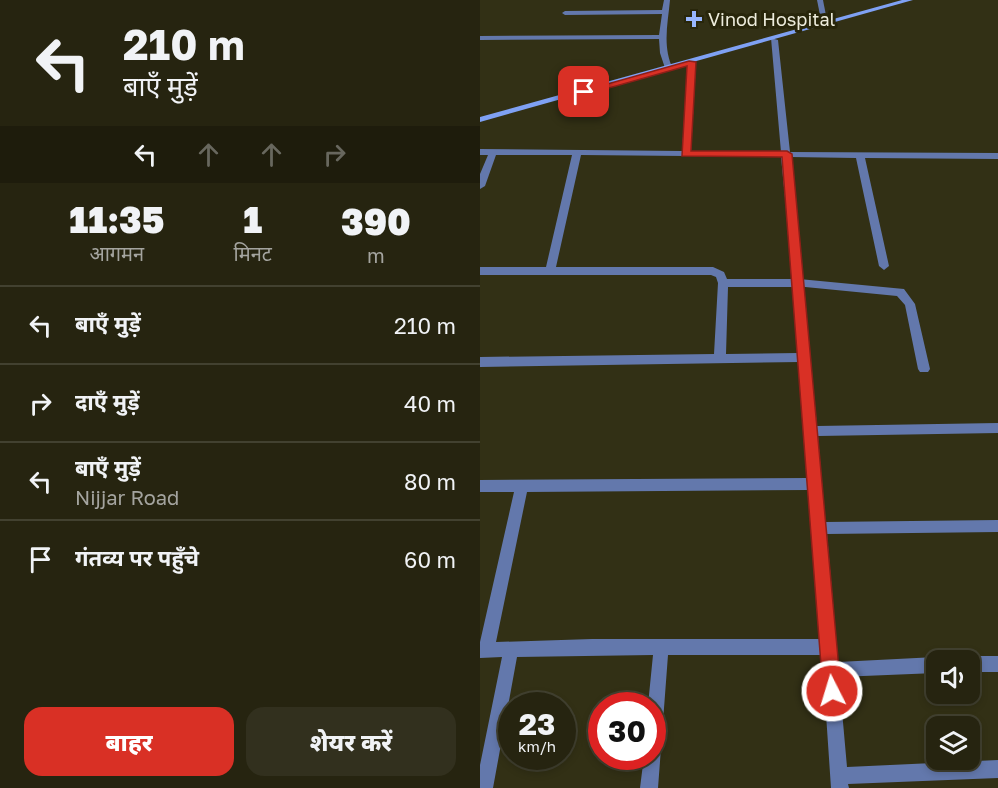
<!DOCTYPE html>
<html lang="hi">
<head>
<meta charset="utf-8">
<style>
	:root { --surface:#262410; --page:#32301e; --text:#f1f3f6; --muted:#a4a49f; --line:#424130; --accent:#d93025 }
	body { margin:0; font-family:"Golos Text","Noto Sans Devanagari",sans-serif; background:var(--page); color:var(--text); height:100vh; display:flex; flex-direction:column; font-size:22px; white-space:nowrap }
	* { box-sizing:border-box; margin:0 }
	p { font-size:20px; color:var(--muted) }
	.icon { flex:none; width:33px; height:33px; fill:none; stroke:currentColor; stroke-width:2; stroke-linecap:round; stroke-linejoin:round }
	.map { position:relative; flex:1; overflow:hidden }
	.details { display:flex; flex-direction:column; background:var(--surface); width:480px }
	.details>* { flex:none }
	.hud { background:#262410; color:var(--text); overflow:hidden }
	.buttons { position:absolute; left:446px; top:650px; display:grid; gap:12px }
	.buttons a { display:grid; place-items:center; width:54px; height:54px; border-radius:12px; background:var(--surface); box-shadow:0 3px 9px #0003,0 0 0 2px var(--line); font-size:30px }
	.speed { position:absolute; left:18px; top:692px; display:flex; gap:12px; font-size:30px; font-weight:700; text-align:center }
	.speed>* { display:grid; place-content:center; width:78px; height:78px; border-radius:50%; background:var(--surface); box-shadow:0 3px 9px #0003,0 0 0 2px var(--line); line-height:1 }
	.speed small { font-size:15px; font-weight:400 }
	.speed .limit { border:9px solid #d22; background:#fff; color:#111 }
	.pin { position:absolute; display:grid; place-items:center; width:51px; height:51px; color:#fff; margin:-26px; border-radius:12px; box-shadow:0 3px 9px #0006 }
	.me { position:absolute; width:66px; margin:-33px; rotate:355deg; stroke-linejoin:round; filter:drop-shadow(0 0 4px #0008) }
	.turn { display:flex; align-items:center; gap:21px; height:126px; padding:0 24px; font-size:27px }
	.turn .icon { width:78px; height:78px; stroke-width:2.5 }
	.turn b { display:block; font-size:42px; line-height:51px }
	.lanes { display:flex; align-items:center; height:57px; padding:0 24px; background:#0003; justify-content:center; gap:30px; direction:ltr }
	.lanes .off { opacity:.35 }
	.eta { display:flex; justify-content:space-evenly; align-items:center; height:102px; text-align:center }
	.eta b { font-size:36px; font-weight:800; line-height:42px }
	.action { display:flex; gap:12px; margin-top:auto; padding:12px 24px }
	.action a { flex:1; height:69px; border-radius:18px; background:var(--accent); color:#fff; font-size:24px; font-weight:800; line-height:69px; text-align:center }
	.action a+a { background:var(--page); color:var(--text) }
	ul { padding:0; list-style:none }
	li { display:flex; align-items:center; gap:18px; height:78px; padding:0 24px; border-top:2px solid var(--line) }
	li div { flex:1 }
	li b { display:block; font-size:22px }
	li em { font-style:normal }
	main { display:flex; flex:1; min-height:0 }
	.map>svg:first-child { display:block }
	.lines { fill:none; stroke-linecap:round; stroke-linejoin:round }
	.lane { fill:#6378ac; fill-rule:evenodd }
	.street { fill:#6378ac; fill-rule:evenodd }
	.secondary { fill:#7fa1f4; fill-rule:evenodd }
	.route { fill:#d93025; stroke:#8d1f18; stroke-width:1.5 }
	.poi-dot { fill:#98b6fd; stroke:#28260b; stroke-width:2 }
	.labels { text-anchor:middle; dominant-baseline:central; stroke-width:6; stroke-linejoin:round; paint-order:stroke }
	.far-poi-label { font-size:18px; fill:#eeeddd; stroke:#28260b; text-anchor:start }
</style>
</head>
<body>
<main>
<section class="details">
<div class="hud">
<div class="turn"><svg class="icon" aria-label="left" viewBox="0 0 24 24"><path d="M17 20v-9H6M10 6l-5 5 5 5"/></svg><div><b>210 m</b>बाएँ मुड़ें</div></div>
<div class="lanes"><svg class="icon" aria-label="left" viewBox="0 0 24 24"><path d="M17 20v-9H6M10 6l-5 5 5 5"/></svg><svg class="icon off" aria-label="ahead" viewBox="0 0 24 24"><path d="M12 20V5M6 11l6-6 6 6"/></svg><svg class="icon off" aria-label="ahead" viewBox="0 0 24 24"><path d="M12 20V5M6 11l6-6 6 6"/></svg><svg class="icon off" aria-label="right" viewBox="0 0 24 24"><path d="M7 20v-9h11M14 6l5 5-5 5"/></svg></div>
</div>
<div class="eta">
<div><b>11:35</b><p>आगमन</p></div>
<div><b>1</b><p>मिनट</p></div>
<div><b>390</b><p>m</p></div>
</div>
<ul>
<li><svg class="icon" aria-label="left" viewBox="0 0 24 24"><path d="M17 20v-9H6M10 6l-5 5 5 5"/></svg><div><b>बाएँ मुड़ें</b></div><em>210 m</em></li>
<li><svg class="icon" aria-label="right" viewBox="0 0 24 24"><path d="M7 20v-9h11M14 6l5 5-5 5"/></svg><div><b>दाएँ मुड़ें</b></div><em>40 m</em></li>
<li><svg class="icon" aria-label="left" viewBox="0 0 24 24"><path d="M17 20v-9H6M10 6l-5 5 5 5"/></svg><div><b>बाएँ मुड़ें</b><p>Nijjar Road</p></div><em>80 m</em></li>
<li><svg class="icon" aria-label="arrive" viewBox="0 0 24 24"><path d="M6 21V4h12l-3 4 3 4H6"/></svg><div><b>गंतव्य पर पहुँचे</b></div><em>60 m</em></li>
</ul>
<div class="action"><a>बाहर</a><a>शेयर करें</a></div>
</section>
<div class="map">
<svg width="518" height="788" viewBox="0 0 518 788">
	<rect width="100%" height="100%" fill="#323015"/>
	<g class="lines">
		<!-- lane -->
		<polygon class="lane" points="319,279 424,289 435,304 450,369 448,372 440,372 438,369 425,305 417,296 315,286 314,283"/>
		<!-- street -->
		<g class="street">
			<path d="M184,0h6c-2,23 -8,46 3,69l-4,2h-3l-6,-18 -1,-14 -179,1v-4l179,-1 3,-21 -97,1 -3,-2 3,-2 97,-1z"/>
			<polygon points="337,0 343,0 348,26 342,25"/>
			<path d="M291,38l7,2 12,112 208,1v6l-133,-1 24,108 -5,4 -5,-4 -23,-108 -66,-1 27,269 181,-3v10l-180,3 7,86 173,-2v12l-171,2 11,128 98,-5 6,3h-6v13l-97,4 8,90 151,-7v18l-150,6 1,4h-18l-9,-133h-154l-10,133h-18l4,-32h8v-51h-4l5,-50 -136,2 -24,131h-13v-23l22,-108 -22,1v-16l34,-150h-34v-12l329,-2 -9,-116 -320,5v-10l234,-3 4,-71 -2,-6 -5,-2h-231v-8h66l26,-112h-76l-11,31 -5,3v-15l8,-19h-8v-6l202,2 6,-89 4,-2 4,2 -5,89 90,1zM101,155l200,2 12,122h-66l-3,-7 -11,-5h-157zM248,287h66l5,66 -73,1zM329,490l11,149h-228l-96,3 31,-150z"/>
			<polygon points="489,656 518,656 518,672 489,672 489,660 483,660"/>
		</g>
		<!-- secondary -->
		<polygon class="secondary" points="422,0 433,0 0,122 0,117"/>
	</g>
	<!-- route -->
	<polygon class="route" points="209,61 216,62 211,151 307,151 312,154 361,691 358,697 352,700 345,697 343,691 302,157 202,156 207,66 104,95 99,92"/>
	<!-- markers -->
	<path class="poi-dot" d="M211 10h6v6h6v6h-6v6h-6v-6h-6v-6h6z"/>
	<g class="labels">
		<!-- far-poi labels -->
		<g class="far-poi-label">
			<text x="228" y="19">Vinod Hospital</text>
		</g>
	</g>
</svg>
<div class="buttons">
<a><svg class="icon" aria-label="sound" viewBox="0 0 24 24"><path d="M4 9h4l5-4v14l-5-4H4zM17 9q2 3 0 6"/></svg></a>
<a><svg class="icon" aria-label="layers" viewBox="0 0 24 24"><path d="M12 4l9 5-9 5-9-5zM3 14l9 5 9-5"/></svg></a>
</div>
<div class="speed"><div>23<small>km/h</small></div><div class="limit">30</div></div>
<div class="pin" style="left:104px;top:92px;background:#d93025"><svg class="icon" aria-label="arrive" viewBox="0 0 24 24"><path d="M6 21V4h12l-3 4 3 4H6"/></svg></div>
<svg class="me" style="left:352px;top:691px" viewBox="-20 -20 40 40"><circle r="17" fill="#d93025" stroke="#fff" stroke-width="3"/><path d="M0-11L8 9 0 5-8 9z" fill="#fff"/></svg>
</div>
</main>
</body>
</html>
